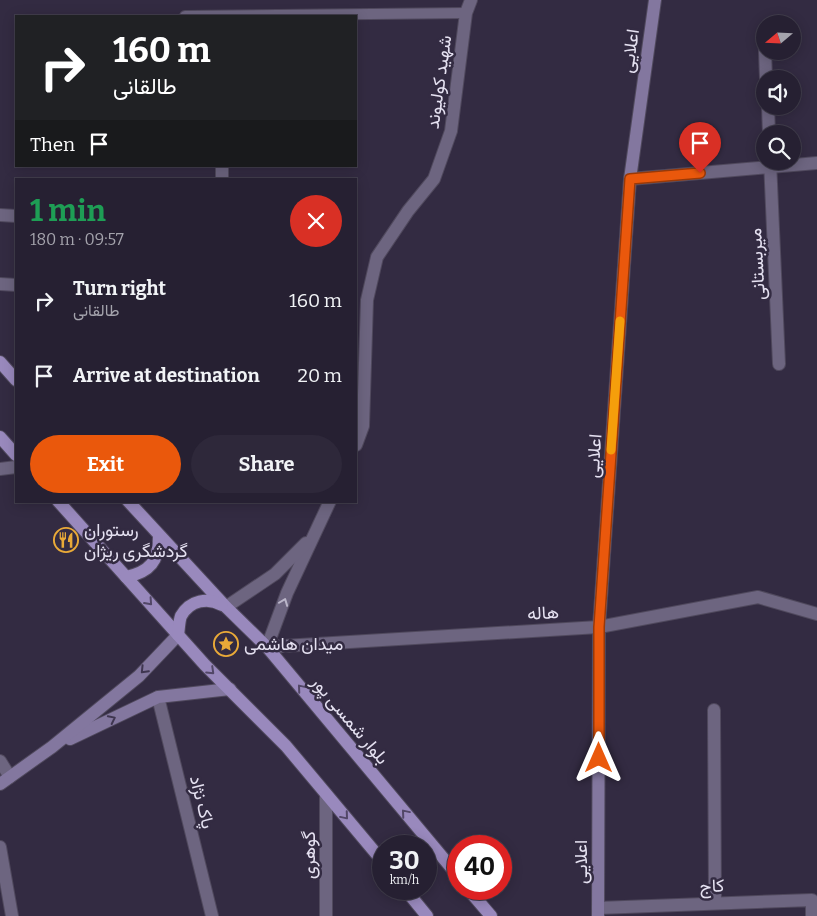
<!DOCTYPE html>
<html lang="en">
<head>
<meta charset="utf-8">
<style>
	:root { --surface:#262032; --page:#2e283a; --text:#f1f3f6; --muted:#a4a3ac; --line:#423e4d; --accent:#ea580c }
	body { margin:0; font-family:Bitter,Vazirmatn,serif; background:var(--page); color:var(--text); height:100vh; display:flex; flex-direction:column; font-size:19px; white-space:nowrap }
	* { box-sizing:border-box; margin:0 }
	p { font-size:16px; color:var(--muted) }
	.icon { flex:none; width:28px; height:28px; fill:none; stroke:currentColor; stroke-width:2; stroke-linecap:round; stroke-linejoin:round }
	.map { position:relative; flex:1; overflow:hidden }
	.sheet { position:absolute; left:15px; top:178px; width:342px; height:325px; display:flex; flex-direction:column; background:var(--surface); border-radius:0px; box-shadow:0 2px 12px #0003,0 0 0 1px var(--line) }
	.sheet>* { flex:none }
	.guide { position:absolute; left:15px; top:15px; width:342px; height:152px; border-radius:0px; box-shadow:0 2px 12px #0003,0 0 0 1px var(--line); background:#202124; color:#fff; overflow:hidden }
	.needle { width:32px; rotate:251deg }
	.fabs { position:absolute; left:756px; top:15px; display:grid; gap:10px }
	.fabs a { display:grid; place-items:center; width:45px; height:45px; border-radius:50%; background:var(--surface); box-shadow:0 2px 12px #0003,0 0 0 1px var(--line); font-size:25px }
	.speed { position:absolute; left:372px; top:835px; display:flex; gap:10px; font-size:25px; font-weight:700; text-align:center }
	.speed>* { display:grid; place-content:center; width:65px; height:65px; border-radius:50%; background:var(--surface); box-shadow:0 2px 12px #0003,0 0 0 1px var(--line); line-height:1 }
	.speed small { font-size:12px; font-weight:400 }
	.speed .limit { border:8px solid #d22; background:#fff; color:#111 }
	.pin { position:absolute; display:grid; place-items:center; width:42px; height:42px; color:#fff; margin:-51px -21px; border-radius:50% 50% 50% 0; rotate:-45deg; box-shadow:0 0 5px #0007 }
	.pin .icon { rotate:45deg }
	.me { position:absolute; width:55px; margin:-28px; rotate:0deg; stroke-linejoin:round; filter:drop-shadow(0 0 4px #0008) }
	.turn { display:flex; align-items:center; gap:18px; height:105px; padding:0 15px; font-size:22px }
	.turn .icon { width:65px; height:65px; stroke-width:2.5 }
	.turn b { display:block; font-size:35px; line-height:42px }
	.then { display:flex; align-items:center; height:48px; padding:0 15px; background:#0003; gap:10px; font-size:19px }
	.round { display:grid; place-items:center; flex:none; width:52px; height:52px; border-radius:26px; background:var(--page) }
	.headline { display:flex; align-items:center; justify-content:space-between; height:85px; padding:0 15px }
	h1 { font-size:30px; font-weight:700; line-height:38px; color:#1e9e55 }
	.button { display:flex; gap:10px; margin-top:auto; padding:10px 15px }
	.button a { flex:1; height:58px; border-radius:30px; background:var(--accent); color:#fff; font-size:20px; font-weight:700; line-height:58px; text-align:center }
	.button a+a { background:var(--page); color:var(--text) }
	ul { padding:0; list-style:none }
	li { display:flex; align-items:center; gap:15px; height:75px; padding:0 15px }
	li div { flex:1 }
	li b { display:block; font-size:19px }
	li em { font-style:normal }
	.map>svg:first-child { display:block }
	.lines { fill:none; stroke-linecap:round; stroke-linejoin:round }
	.lane-casing { stroke:#50495d; stroke-width:12 }
	.street-casing { stroke:#50495d; stroke-width:14 }
	.secondary-casing { stroke:#50495d; stroke-width:14 }
	.primary-casing { stroke:#50495d; stroke-width:14 }
	.lane { stroke:#6d6580; stroke-width:10 }
	.street { stroke:#6d6580; stroke-width:12 }
	.secondary { stroke:#83779f; stroke-width:12 }
	.primary { stroke:#9989bd; stroke-width:12 }
	.oneway { stroke:#524767 }
	.oneway2 { stroke:#bbb6c9 }
	.oneway3 { stroke:#3f3650 }
	.route-casing { stroke:#983908; stroke-width:12 }
	.route { stroke:#ea580c; stroke-width:9 }
	.slow { stroke:#f59e0b; stroke-width:9 }
	.labels { text-anchor:middle; dominant-baseline:central; stroke-width:5; stroke-linejoin:round; paint-order:stroke }
	.street-label { font-size:18px; fill:#e5e1f1; stroke:#332b42 }
	.poi-label { font-size:18px; fill:#e5e1f1; stroke:#332b42; text-anchor:start }
</style>
</head>
<body>
<div class="map">
<svg width="817" height="916" viewBox="0 0 817 916">
	<rect width="100%" height="100%" fill="#332b42"/>
	<g class="lines">
		<defs>
			<polyline id="lane" points="185,16 466,13"/>
			<g id="street">
				<polyline points="764,34 765,51"/>
				<polyline points="765,51 766,79"/>
				<polyline points="768,106 769,134"/>
				<polyline points="770,161 779,364"/>
				<polyline points="222,166 222,179"/>
				<polyline points="630,179 817,163"/>
				<polyline points="0,215 16,216"/>
				<polyline points="0,284 16,285"/>
				<polyline points="356,445 363,426 367,300 377,257 408,211 434,179 451,131 466,13 471,0"/>
				<polyline points="0,469 16,467"/>
				<polyline points="330,501 287,593 267,647 599,627 758,597 817,614"/>
				<polyline points="226,607 275,574 306,543"/>
				<polyline points="158,697 212,916"/>
				<polyline points="714,710 715,903"/>
				<polyline points="0,761 10,777"/>
				<polyline points="0,847 12,916"/>
				<polyline points="598,908 812,900 812,916"/>
				<polyline points="326,916 326,794"/>
			</g>
			<g id="secondary">
				<polyline points="70,739 158,697 230,689"/>
				<polyline points="0,784 52,747 139,676 178,635"/>
				<polyline points="598,916 599,627 630,179 655,0"/>
			</g>
			<g id="primary">
				<polyline points="0,362 16,380"/>
				<polyline points="0,437 16,455"/>
				<polyline points="58,501 205,665 286,746 384,863"/>
				<polyline points="128,501 226,607 267,647 459,877"/>
				<path d="M126,577c24,-5 33,-16 33,-41"/>
				<path d="M178,635c1,-6 1,-14 3,-19 9,-16 27,-19 41,-11"/>
				<polyline points="405,889 427,916"/>
				<polyline points="468,889 491,916"/>
			</g>
		</defs>
		<!-- lane casing -->
		<use href="#lane" class="lane-casing"/>
		<!-- street casing -->
		<use href="#street" class="street-casing"/>
		<!-- secondary casing -->
		<use href="#secondary" class="secondary-casing"/>
		<!-- primary casing -->
		<use href="#primary" class="primary-casing"/>
		<!-- lane -->
		<use href="#lane" class="lane"/>
		<!-- street -->
		<use href="#street" class="street"/>
		<!-- secondary -->
		<use href="#secondary" class="secondary"/>
		<!-- primary -->
		<use href="#primary" class="primary"/>
	</g>
	<!-- one-way arrows -->
	<defs><path id="oneway-chevron" d="M-2-3.5L2.5 0L-2 3.5" fill="none" stroke-width="1.6" stroke-linecap="round" stroke-linejoin="round" transform="scale(1.25)"/></defs>
	<g class="oneway">
		<use href="#oneway-chevron" transform="translate(149 602) rotate(48)"/>
		<use href="#oneway-chevron" transform="translate(211 671) rotate(44)"/>
		<use href="#oneway-chevron" transform="translate(301 688) rotate(-130)"/>
		<use href="#oneway-chevron" transform="translate(405 813) rotate(-130)"/>
		<use href="#oneway-chevron" transform="translate(345 816) rotate(50)"/>
	</g>
	<use class="oneway2" href="#oneway-chevron" transform="translate(284 602) rotate(-69)"/>
	<g class="oneway3">
		<use href="#oneway-chevron" transform="translate(144 670) rotate(134)"/>
		<use href="#oneway-chevron" transform="translate(112 719) rotate(-26)"/>
	</g>
	<g class="lines">
		<defs>
			<polyline id="route" points="599,758 599,627 630,179 700,173"/>
		</defs>
		<!-- route casing -->
		<use href="#route" class="route-casing"/>
		<!-- route -->
		<use href="#route" class="route"/>
		<!-- slow -->
		<polyline class="slow" points="611,450 620,321"/>
	</g>
	<!-- icons -->
	<defs>
		<symbol id="restaurant-ring" viewBox="-11 -11 22 22"><circle r="9.5" fill="#332b42" stroke="#eaaa38" stroke-width="1.5"/><path d="M-5-6h1v4h1v-4h1v4h1v-4h1v5L-1.5 .5V6h-2V.5L-5-1ZM5-6V6H3V1.5H1.5Q1.5-4 5-6Z" fill="#eaaa38"/></symbol>
		<symbol id="sight-ring" viewBox="-11 -11 22 22"><circle r="9.5" fill="#332b42" stroke="#eaaa38" stroke-width="1.5"/><path d="M0-6L1.8-2.2L6-1.7L2.9 1.2L3.7 5.4L0 3.3L-3.7 5.4L-2.9 1.2L-6-1.7L-1.8-2.2Z" fill="#eaaa38"/></symbol>
	</defs>
	<g fill-rule="evenodd">
		<use href="#restaurant-ring" x="52" y="526" width="28" height="28"/>
		<use href="#sight-ring" x="212" y="630" width="28" height="28"/>
	</g>
	<g class="labels">
		<!-- street labels -->
		<g class="street-label">
			<text transform="translate(630 51) rotate(-82)">اعلایی</text>
			<text transform="translate(439 82) rotate(-82)">شهید کولیوند</text>
			<text transform="translate(757 264) rotate(-93)">میربستانی</text>
			<text transform="translate(594 456) rotate(-86)">اعلایی</text>
			<text transform="translate(543 613) rotate(-3)">هاله</text>
			<text transform="translate(350 720) rotate(50)">بلوار شمسی پور</text>
			<text transform="translate(202 802) rotate(76)">پاک نژاد</text>
			<text transform="translate(309 855) rotate(-90)">گوهری</text>
			<text transform="translate(581 862) rotate(-90)">اعلایی</text>
			<text transform="translate(712 886) rotate(-2)">کاج</text>
		</g>
		<!-- poi labels -->
		<g class="poi-label">
			<text x="84" y="530">رستوران<tspan x="84" dy="21">گردشگری ریژان</tspan></text>
			<text x="244" y="644">میدان هاشمی</text>
		</g>
	</g>
</svg>
<div class="fabs">
<a><svg class="needle" viewBox="-14 -14 28 28"><path d="M0-13l5 13h-10z" fill="#e53935"/><path d="M0 13l5-13h-10z" fill="#a4a3ac"/></svg></a>
<a><svg class="icon" aria-label="sound" viewBox="0 0 24 24"><path d="M4 9h4l5-4v14l-5-4H4zM17 9q2 3 0 6"/></svg></a>
<a><svg class="icon" aria-label="search" viewBox="0 0 24 24"><circle cx="10" cy="10" r="6"/><path d="M15 15l6 6"/></svg></a>
</div>
<div class="speed"><div>30<small>km/h</small></div><div class="limit">40</div></div>
<div class="pin" style="left:700px;top:173px;background:#d93025"><svg class="icon" aria-label="arrive" viewBox="0 0 24 24"><path d="M6 21V4h12l-3 4 3 4H6"/></svg></div>
<svg class="me" style="left:599px;top:758px" viewBox="-20 -20 40 40"><path d="M0-17L14 15 0 8-14 15z" fill="#ea580c" stroke="#fff" stroke-width="4"/></svg>
<div class="guide">
<div class="turn"><svg class="icon" aria-label="right" viewBox="0 0 24 24"><path d="M7 20v-9h11M14 6l5 5-5 5"/></svg><div><b>160 m</b>طالقانی</div></div>
<div class="then">Then<svg class="icon" aria-label="arrive" viewBox="0 0 24 24"><path d="M6 21V4h12l-3 4 3 4H6"/></svg></div>
</div>
<section class="sheet">
<div class="headline"><div><h1>1 min</h1><p>180 m · 09:57</p></div><a class="round" style="background:#d93025;color:#fff"><svg class="icon" aria-label="close" viewBox="0 0 24 24"><path d="M6 6l12 12M18 6L6 18"/></svg></a></div>
<ul>
<li><svg class="icon" aria-label="right" viewBox="0 0 24 24"><path d="M7 20v-9h11M14 6l5 5-5 5"/></svg><div><b>Turn right</b><p>طالقانی</p></div><em>160 m</em></li>
<li><svg class="icon" aria-label="arrive" viewBox="0 0 24 24"><path d="M6 21V4h12l-3 4 3 4H6"/></svg><div><b>Arrive at destination</b></div><em>20 m</em></li>
</ul>
<div class="button"><a>Exit</a><a>Share</a></div>
</section>
</div>
</body>
</html>
